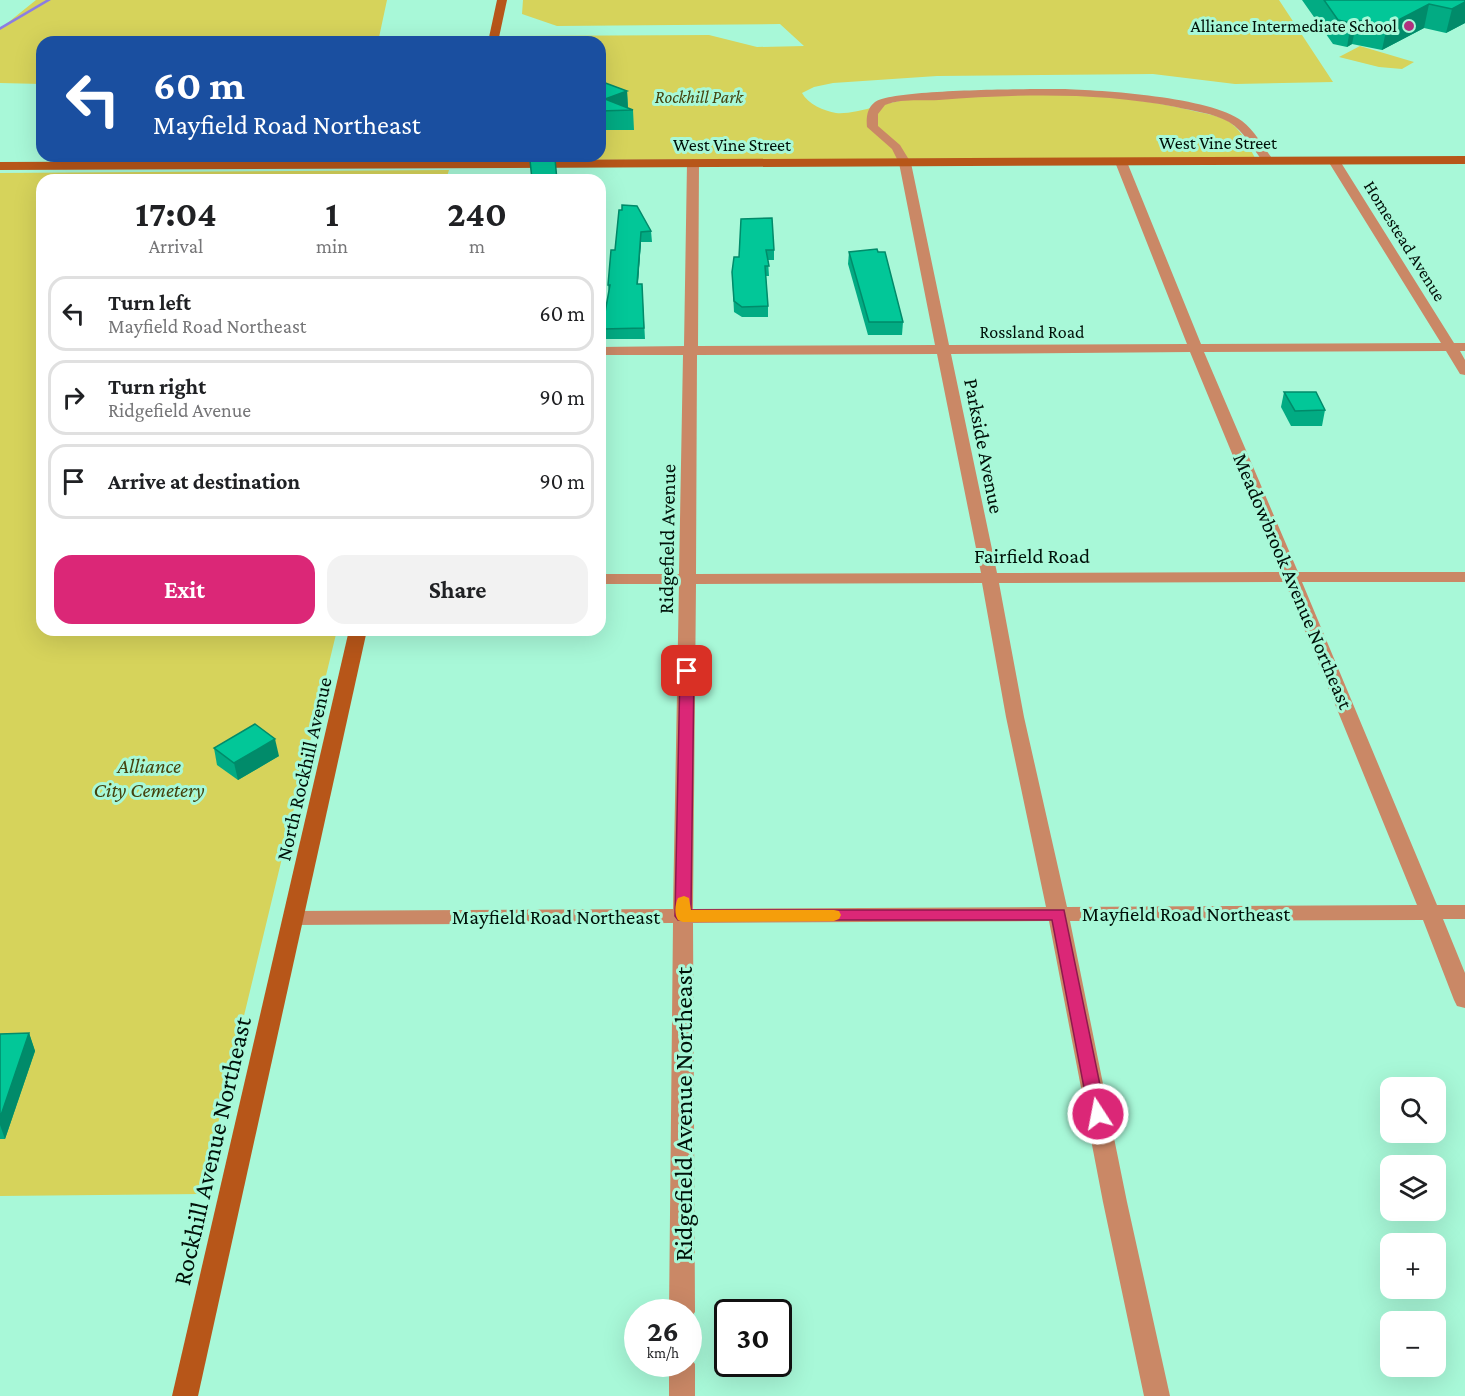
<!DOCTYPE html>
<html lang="en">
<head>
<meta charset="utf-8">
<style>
	:root { --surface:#fff; --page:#f2f2f2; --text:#202124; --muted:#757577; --line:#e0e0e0; --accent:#db2777 }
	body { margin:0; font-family:"Crimson Pro",serif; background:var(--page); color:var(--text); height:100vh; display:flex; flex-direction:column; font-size:22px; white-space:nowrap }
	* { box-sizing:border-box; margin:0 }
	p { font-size:20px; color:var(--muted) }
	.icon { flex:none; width:33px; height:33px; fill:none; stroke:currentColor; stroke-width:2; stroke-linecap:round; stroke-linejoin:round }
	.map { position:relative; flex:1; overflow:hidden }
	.sheet { position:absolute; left:36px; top:174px; width:570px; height:462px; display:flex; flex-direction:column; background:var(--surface); border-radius:18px; box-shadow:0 6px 24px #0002 }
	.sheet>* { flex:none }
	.top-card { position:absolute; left:36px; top:36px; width:570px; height:126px; border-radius:18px; box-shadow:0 6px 24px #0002; background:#1a4fa0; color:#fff; overflow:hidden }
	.fabs { position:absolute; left:1380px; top:1077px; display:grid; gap:12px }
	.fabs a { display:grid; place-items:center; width:66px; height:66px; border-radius:12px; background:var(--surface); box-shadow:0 6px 24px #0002; font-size:30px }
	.speed { position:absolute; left:624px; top:1299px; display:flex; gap:12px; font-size:30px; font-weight:700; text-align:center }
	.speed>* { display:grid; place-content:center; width:78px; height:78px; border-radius:50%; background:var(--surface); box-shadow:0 6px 24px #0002; line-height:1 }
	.speed small { font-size:15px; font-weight:400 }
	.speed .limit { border:3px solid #111; border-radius:9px; background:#fff; color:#111 }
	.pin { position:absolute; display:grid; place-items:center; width:51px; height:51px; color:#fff; margin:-26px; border-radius:12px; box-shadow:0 3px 9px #0006 }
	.me { position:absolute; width:66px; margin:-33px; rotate:349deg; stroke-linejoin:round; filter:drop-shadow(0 0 4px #0008) }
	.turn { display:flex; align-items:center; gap:21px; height:126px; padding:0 18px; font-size:27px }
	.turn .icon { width:78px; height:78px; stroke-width:2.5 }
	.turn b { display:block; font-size:42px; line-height:51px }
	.eta { display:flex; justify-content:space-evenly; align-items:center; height:102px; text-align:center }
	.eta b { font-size:36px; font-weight:700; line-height:42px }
	.cta { display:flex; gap:12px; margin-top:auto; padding:12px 18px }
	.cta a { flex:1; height:69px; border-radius:18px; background:var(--accent); color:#fff; font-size:24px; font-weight:700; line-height:69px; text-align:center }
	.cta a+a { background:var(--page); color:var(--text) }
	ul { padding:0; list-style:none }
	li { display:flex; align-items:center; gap:18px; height:75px; margin:0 12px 9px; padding:0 6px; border:3px solid var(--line); border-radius:18px }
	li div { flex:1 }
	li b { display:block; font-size:22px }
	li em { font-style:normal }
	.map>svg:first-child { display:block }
	.green { fill:#d6d35b }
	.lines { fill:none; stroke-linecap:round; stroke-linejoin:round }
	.stream { fill:#8b7de3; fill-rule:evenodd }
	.street { fill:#ca8866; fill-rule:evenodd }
	.secondary { fill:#b75619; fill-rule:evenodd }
	.wall { fill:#02ab83 }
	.shaded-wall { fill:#018b6a }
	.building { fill:#02c798; stroke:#018b6a; stroke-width:1.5 }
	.route { fill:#db2777; stroke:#8e194d; stroke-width:1.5 }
	.slow { fill:#f59e0b }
	.poi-dot { fill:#b0317e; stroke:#a8f8d8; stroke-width:2 }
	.labels { text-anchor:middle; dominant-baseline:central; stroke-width:6; stroke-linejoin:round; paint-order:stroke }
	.far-poi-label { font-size:18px; fill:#001109; stroke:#a8f8d8; text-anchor:end }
	.far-park-label { font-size:18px; font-style:italic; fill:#44420d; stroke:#a8f8d8 }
	.far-street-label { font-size:18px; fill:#001109; stroke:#a8f8d8 }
	.street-label { font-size:21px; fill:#001109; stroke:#a8f8d8 }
	.park-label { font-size:21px; font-style:italic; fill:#44420d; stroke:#a8f8d8 }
	.near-street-label { font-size:26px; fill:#001109; stroke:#a8f8d8 }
</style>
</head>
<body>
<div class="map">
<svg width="1465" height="1396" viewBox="0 0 1465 1396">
	<rect width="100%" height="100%" fill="#a8f8d8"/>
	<!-- green -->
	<g class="green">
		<polygon points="36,0 387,0 378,42 42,42 42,84 0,83 0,29"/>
		<path d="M523,0h756l54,82 -98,2 -82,-10 -216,2 -104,7 -19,4 -12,6c6,11 22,18 34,20 20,2 53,-12 76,-14 92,-8 196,-10 286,13 10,2 27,5 34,12 10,8 17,22 23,34l-786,2 1,-4h130v-114h-103l1,-6 211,-1 48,12 47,-1 -24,-22 -223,2 -35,-12z"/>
		<polygon points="1360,46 1414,62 1402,69 1379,67 1339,57"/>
		<polygon points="449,170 446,180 42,180 42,630 337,630 201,1194 0,1196 0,173"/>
	</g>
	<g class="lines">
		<!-- stream -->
		<polygon class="stream" points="46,0 51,0 0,30 0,27"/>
		<!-- street -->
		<g class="street">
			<path d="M1061,89c41,1 150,8 181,32 13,10 22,27 32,40l-2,2h-8c-11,-14 -20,-32 -35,-41 -16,-9 -36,-11 -53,-15 -78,-15 -158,-13 -237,-7 -17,1 -38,-2 -54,5l-7,9v12l22,19 11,18 38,182 238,-1 -72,-182 6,-4 6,4 74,182 240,-1 -113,-182 6,-4 6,4 114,182h11v8h-5l5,9v15l-5,-1 -14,-23 -242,1 94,220h167v10h-163l135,323h28v14h-22l22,54v35l-8,-2 -3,-6 -31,-80 -353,1 57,281 43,194h-26l-41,-194 -54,-281 -356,2 2,389 -7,9v-9h-19l4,-389 -379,2 -7,-2 -3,-5 3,-5 7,-2 379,-2 6,-325h-79v-10h79l4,-219h-83v-8l84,-1 3,-183 6,-4 6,4 -1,183 237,-1 -36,-182 -7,-14 -25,-22c-1,-9 0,-19 8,-25 18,-13 156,-13 186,-13zM1190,352l91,220 -284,1 -46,-219zM937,354l44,219 -285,1 1,-219zM1285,582l132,323 -350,2 -43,-190 -25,-134zM982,583l24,134 40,190 -353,2 3,-325z"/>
			<polygon points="688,1355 695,1364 695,1396 669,1396 669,1364 688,1364"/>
		</g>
		<!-- secondary -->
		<g class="secondary">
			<polygon points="497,0 507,0 498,42 488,42"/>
			<polygon points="1465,156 1465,164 0,170 0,162"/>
			<polygon points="349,630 367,630 198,1396 172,1396"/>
		</g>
	</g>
	<!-- wall -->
	<g class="wall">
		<polygon points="1302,0 1465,0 1465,23 1446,33 1424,28 1382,50 1352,44 1347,47 1333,44"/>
		<polygon points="600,81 627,91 628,108 633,110 634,130 600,130"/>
		<polygon points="619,210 651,231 652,242 641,242 638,284 642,284 645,339 602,339 602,329 609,294 608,285 615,250"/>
		<polygon points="741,219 774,250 774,260 768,260 769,276 766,276 768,306 768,317 742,317 734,312 732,272 739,257"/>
		<polygon points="849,252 903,322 902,335 868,335 848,264"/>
		<polygon points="1284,392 1325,410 1322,426 1291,426 1281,407"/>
		<polygon points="214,748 279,756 238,780 217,765"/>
		<polygon points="29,1033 35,1051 5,1139 0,1139 0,1034"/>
	</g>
	<!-- shaded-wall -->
	<g class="shaded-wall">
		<polygon points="1465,2 1465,23 1446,33 1452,9"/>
		<polygon points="1429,4 1424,28 1382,50 1387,26"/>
		<polygon points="1357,20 1352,44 1347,47 1351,23"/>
		<polygon points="627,91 628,110 605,99"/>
		<polygon points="641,232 641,242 637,294 637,284"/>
		<polygon points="275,739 279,756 238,780 234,763"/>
		<polygon points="29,1033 35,1051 5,1139 0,1125 0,1118"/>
	</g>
	<!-- building -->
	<g class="building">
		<polygon points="1324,0 1465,0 1465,2 1452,9 1429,4 1387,26 1357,20 1351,23 1338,20"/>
		<polygon points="600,81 627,91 605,99 633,110 600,111"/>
		<polygon points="555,159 557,180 532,180 530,160"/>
		<polygon points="622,205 637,206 651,231 641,232 637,284 642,284 644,328 602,329 610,285 608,285 611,250 615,250 619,210 622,210"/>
		<polygon points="772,218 774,250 766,250 769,266 765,266 768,306 742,307 734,301 732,272 734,257 739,257 741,219"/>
		<polygon points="877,249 878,252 885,252 903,322 869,322 849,252"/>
		<polygon points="1284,392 1316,392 1325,410 1295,411"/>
		<polygon points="255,724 275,739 234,763 214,748"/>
		<polygon points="29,1033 0,1118 0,1034"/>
	</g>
	<!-- route -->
	<polygon class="route" points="687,667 694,671 691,910 1064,910 1106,1114 1104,1119 1098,1121 1091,1119 1089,1114 1052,920 678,920 675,916 680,671"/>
	<!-- slow -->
	<path class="slow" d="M684,896l5,2 2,12h143l5,1 2,4 -2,4 -5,2 -151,1 -5,-2c-4,-6 -3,-16 0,-22z"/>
	<!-- markers -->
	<circle class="poi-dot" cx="1409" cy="26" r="6"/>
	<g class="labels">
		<!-- far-poi labels -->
		<g class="far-poi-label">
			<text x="1397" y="26">Alliance Intermediate School</text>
		</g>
		<!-- far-park labels -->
		<g class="far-park-label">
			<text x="699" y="97">Rockhill Park</text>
		</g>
		<!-- far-street labels -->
		<g class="far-street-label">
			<text x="1218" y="143">West Vine Street</text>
			<text x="732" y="145">West Vine Street</text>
			<text transform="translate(1405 241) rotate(58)">Homestead Avenue</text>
			<text x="1032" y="332">Rossland Road</text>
		</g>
		<!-- street labels -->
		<g class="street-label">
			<text transform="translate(984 446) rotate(79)">Parkside Avenue</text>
			<text transform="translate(667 539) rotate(-89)">Ridgefield Avenue</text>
			<text x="1032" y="556">Fairfield Road</text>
			<text transform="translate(1293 581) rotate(67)">Meadowbrook Avenue Northeast</text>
			<text transform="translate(304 769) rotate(-77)">North Rockhill Avenue</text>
			<text x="1186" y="914">Mayfield Road Northeast</text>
			<text x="556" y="917">Mayfield Road Northeast</text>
		</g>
		<!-- park labels -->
		<g class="park-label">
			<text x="149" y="766">Alliance<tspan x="149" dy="24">City Cemetery</tspan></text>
		</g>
		<!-- near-street labels -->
		<g class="near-street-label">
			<text transform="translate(683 1114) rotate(-90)">Ridgefield Avenue Northeast</text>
			<text transform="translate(212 1151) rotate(-77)">Rockhill Avenue Northeast</text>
		</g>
	</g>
</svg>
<div class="fabs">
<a><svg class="icon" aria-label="search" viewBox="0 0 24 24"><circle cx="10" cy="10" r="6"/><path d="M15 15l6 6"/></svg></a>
<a><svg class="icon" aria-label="layers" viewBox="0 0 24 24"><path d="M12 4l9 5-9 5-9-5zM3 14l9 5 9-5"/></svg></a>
<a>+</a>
<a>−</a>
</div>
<div class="speed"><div>26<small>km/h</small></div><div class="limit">30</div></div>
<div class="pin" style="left:687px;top:671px;background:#d93025"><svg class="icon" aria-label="arrive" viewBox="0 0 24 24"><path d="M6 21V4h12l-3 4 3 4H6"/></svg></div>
<svg class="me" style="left:1098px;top:1114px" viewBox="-20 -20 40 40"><circle r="17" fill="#db2777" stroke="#fff" stroke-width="3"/><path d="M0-11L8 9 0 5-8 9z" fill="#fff"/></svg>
<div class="top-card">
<div class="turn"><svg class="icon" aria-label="left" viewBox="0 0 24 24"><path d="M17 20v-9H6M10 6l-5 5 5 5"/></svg><div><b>60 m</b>Mayfield Road Northeast</div></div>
</div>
<section class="sheet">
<div class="eta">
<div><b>17:04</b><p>Arrival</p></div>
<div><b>1</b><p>min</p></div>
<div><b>240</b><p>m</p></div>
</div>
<ul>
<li><svg class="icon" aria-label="left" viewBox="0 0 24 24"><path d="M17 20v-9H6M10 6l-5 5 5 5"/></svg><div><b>Turn left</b><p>Mayfield Road Northeast</p></div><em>60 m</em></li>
<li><svg class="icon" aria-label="right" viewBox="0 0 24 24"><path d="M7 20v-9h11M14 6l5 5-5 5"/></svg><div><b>Turn right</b><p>Ridgefield Avenue</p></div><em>90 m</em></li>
<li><svg class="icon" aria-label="arrive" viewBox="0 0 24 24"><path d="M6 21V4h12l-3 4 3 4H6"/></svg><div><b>Arrive at destination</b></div><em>90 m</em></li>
</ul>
<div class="cta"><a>Exit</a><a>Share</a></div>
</section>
</div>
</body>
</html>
